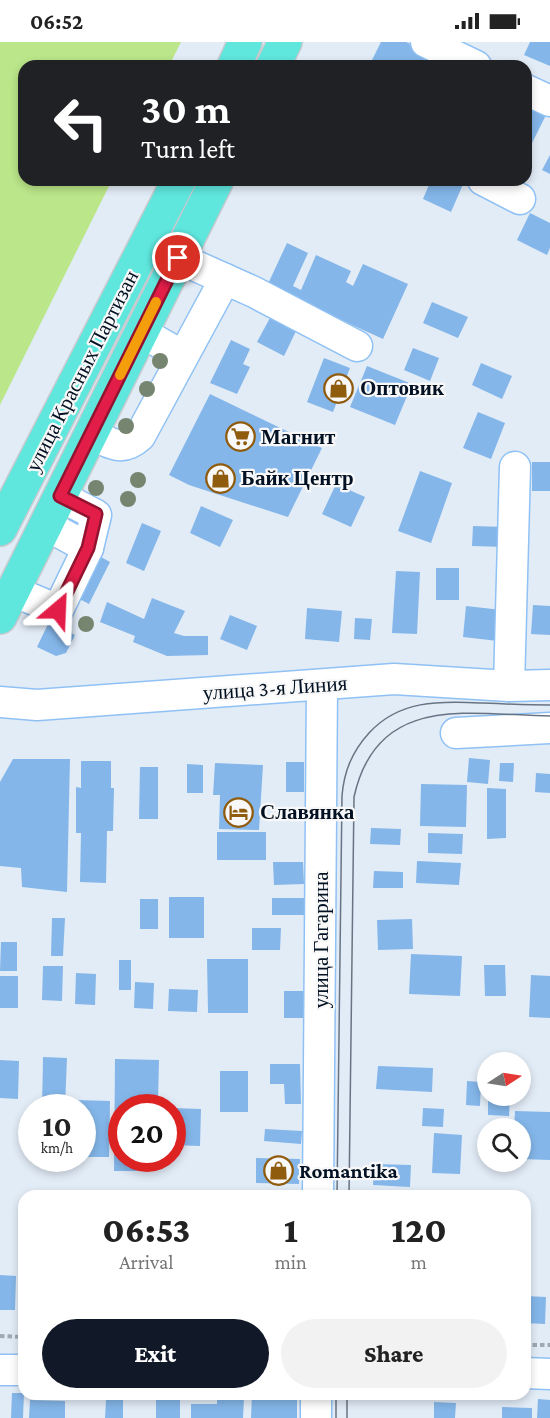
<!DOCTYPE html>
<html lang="en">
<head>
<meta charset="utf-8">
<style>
	:root { --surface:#fff; --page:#f2f2f2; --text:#222; --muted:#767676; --accent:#111827 }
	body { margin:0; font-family:"Crimson Pro",serif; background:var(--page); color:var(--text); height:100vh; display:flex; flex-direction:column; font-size:22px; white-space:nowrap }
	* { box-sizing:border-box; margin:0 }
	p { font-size:20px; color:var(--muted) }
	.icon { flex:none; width:33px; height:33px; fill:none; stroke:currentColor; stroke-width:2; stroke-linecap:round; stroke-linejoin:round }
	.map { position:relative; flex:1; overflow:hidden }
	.side { position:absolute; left:18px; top:1148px; width:513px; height:210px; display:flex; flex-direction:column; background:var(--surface); border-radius:18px; box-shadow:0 3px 9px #0003 }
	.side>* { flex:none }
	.top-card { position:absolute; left:18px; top:18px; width:514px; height:126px; border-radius:18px; box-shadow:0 3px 9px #0003; background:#202124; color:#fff; overflow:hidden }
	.needle { width:39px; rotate:78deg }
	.tools { position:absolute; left:477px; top:1010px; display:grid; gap:12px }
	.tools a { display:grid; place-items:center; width:54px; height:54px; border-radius:50%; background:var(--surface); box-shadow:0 3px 9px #0003; font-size:30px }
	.speed { position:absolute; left:18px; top:1052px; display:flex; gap:12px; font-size:30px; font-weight:700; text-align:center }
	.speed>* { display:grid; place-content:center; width:78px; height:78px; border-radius:50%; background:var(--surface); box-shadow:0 3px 9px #0003; line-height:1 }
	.speed small { font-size:15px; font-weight:400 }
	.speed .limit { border:9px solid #d22; background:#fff; color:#111 }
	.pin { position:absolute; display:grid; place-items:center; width:51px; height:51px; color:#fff; margin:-26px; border:3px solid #fff; border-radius:50%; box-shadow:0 2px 6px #0007 }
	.me { position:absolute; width:66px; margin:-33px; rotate:26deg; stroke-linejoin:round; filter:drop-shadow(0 0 4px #0008) }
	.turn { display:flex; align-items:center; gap:21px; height:126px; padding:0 24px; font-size:27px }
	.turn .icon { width:78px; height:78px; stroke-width:2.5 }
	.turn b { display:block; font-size:42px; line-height:51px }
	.eta { display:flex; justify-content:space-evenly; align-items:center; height:102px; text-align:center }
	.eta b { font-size:36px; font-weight:800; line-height:42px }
	.primary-button { display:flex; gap:12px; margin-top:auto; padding:12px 24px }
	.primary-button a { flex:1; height:69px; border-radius:36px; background:var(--accent); color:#fff; font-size:24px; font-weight:800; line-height:69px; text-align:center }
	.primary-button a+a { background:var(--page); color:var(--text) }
	.status { display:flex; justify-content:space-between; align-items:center; height:42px; padding:0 30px; background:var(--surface); direction:ltr }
	.status svg { height:16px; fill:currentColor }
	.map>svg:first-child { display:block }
	.green { fill:#bbe689 }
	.building { fill:#84b6e9 }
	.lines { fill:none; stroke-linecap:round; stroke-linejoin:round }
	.minor-casing { stroke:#8fc1f4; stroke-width:33 }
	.highway-casing { stroke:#c7cace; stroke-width:36 }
	.path { stroke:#9ea9b6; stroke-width:4; stroke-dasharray:4.5 3; stroke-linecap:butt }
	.minor { stroke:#fff; stroke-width:30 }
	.highway { stroke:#5fe7de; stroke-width:33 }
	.tram { stroke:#687483; stroke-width:1.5 }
	.tree { fill:#76856f }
	.route-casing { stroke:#92132f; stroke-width:15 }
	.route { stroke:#e11d48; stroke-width:10 }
	.slow { stroke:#f59e0b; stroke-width:10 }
	.labels { text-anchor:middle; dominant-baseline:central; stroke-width:4.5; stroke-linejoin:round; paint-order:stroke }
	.street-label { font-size:21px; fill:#011022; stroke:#f8f8f8 }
	.poi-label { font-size:21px; font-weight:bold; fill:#011022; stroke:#f8f8f8; text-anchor:start }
</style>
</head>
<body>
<div class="status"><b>06:52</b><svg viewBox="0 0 49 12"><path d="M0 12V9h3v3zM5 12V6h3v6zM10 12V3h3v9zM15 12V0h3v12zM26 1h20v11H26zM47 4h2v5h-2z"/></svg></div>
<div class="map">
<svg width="550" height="1376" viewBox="0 0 550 1376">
	<rect width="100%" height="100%" fill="#e2ecf7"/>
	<!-- green -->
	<polygon class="green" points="0,0 181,0 169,24 24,24 24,138 112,138 0,363"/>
	<!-- building -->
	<g class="building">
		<polygon points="381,0 406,0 456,24 369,24"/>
		<polygon points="530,0 550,0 550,24 524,13"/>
		<polygon points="526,58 548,69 526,113"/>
		<polygon points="550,113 550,132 542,128"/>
		<polygon points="431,138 459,138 464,140 451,170 423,157"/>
		<polygon points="530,171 550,181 550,206 547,213 517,198"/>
		<polygon points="287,201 308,211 293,244 301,248 316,213 351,229 346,240 353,244 363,222 408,242 383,297 267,244"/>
		<polygon points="432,260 468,275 458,296 423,281"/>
		<polygon points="271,274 297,287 284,314 257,300"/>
		<polygon points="231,298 250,307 243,322 250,325 237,352 210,341"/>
		<polygon points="413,306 439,316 430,339 404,328"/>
		<polygon points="324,316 350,326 333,370 307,360"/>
		<polygon points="481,321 512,334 502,357 472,343"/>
		<polygon points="367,324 412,342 395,383 350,365"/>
		<polygon points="210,352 322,406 288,475 189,443 169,433"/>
		<polygon points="478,370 505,381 491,417 463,406"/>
		<rect x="532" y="420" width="18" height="29"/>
		<polygon points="420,429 452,441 431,501 398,489"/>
		<polygon points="336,442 365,455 351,485 322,472"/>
		<polygon points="201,464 233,478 220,505 190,491"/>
		<polygon points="142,481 161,489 144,529 126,521"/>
		<polygon points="473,484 505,485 505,505 472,504"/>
		<polygon points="92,510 110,520 89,562 70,552"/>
		<rect x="436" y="526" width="23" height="32"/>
		<polygon points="396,529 420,530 417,592 392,591"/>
		<polygon points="152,556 185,569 174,591 184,594 208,594 208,613 167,614 133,600 135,594 100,580 107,560 144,577"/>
		<polygon points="533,563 550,564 550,593 531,592"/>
		<polygon points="466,564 502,568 498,599 463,595"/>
		<polygon points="307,566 342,569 339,600 305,597"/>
		<polygon points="230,573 257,584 247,608 220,597"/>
		<polygon points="355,576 372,577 370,598 354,597"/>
		<polygon points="49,580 75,593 66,611 56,614 37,605"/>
		<polygon points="469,716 490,718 488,742 467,740"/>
		<polygon points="13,717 70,717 67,850 22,845 21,826 0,824 0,740"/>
		<polygon points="81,719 111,719 111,746 114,746 113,789 107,789 106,841 80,840 81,791 76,791 76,745 81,746"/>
		<rect x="286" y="720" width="18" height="30"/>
		<polygon points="215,721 263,723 259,788 219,787 220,753 213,753"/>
		<polygon points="500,721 514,721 513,740 499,739"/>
		<polygon points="187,722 203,723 203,751 187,751"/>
		<polygon points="140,725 158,725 158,777 139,777"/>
		<polygon points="536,731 550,732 550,751 535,750"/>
		<polygon points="421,742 467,743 466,785 420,784"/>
		<polygon points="487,746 506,747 506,796 487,797"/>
		<polygon points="371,786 401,787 400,803 370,802"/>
		<rect x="217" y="790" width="49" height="28"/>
		<polygon points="428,791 463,792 462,812 428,811"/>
		<polygon points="417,819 461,821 459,843 416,841"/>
		<polygon points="273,820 303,820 304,842 274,843"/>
		<polygon points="374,829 403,830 403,846 373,846"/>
		<rect x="169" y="855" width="35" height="41"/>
		<rect x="272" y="856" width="32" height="17"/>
		<rect x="140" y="857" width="18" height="30"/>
		<polygon points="52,876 65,876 63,914 51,914"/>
		<polygon points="412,877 413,907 378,908 377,878"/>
		<polygon points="252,886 281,886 280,908 252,908"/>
		<polygon points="1,900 17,900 17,929 0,929"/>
		<polygon points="411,912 462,914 460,954 409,952"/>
		<polygon points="207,917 248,917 248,971 208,971"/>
		<rect x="119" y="918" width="12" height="30"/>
		<polygon points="484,923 505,923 506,954 485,954"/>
		<polygon points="43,924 63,924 62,959 42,958"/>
		<polygon points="76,931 96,932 95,963 75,962"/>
		<polygon points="531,933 550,934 550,976 529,975"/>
		<rect x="0" y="934" width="18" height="32"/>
		<polygon points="135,940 154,941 153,967 134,966"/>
		<polygon points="169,947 198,948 197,970 168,969"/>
		<rect x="284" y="949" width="20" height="27"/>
		<polygon points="43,1015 67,1016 65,1065 42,1065"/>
		<polygon points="115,1017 159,1018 158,1061 138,1061 138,1065 122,1065 122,1116 137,1116 137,1129 114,1129"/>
		<polygon points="0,1018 19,1019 18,1057 0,1056"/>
		<polygon points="270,1022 300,1022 301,1062 285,1062 284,1042 270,1042"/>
		<polygon points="378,1024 433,1026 432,1050 376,1047"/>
		<rect x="220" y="1029" width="28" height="41"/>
		<polygon points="467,1039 481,1040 480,1064 466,1063"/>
		<polygon points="488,1053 510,1053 509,1074 488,1073"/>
		<polygon points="76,1058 110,1059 109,1115 82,1115 82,1065 76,1065"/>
		<polygon points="172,1066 201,1067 200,1104 172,1103"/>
		<polygon points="423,1066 444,1067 443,1085 422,1084"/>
		<polygon points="515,1069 550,1070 550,1118 520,1117 520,1086 514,1086"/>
		<polygon points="265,1087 302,1089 301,1102 264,1099"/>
		<polygon points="434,1091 462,1093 460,1132 432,1131"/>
		<polygon points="256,1116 300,1117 299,1142 256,1141"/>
		<polygon points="374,1122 411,1123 410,1145 373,1143"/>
		<polygon points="0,1233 16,1234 15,1268 0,1268"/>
		<polygon points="525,1254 546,1255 545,1282 525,1281"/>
		<polygon points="12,1351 24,1351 23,1376 11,1376"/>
		<polygon points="252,1352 297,1352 297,1376 251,1376"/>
		<polygon points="217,1355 244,1355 243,1376 191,1376 191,1362 217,1362"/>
		<rect x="156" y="1357" width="24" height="19"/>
		<polygon points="538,1357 550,1358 550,1376 537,1376"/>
		<polygon points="30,1358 65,1359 65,1376 29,1376"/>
		<polygon points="106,1358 123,1358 123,1376 105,1376"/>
		<polygon points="434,1360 456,1361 455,1376 434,1376"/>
		<polygon points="502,1365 532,1366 532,1376 502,1376"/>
	</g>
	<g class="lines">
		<defs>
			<g id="minor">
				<polyline points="426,0 476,24"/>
				<polyline points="526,48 550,59"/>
				<polyline points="483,138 520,157"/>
				<polyline points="178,216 254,250 357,304"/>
				<polyline points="141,290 183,314"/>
				<path d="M90,392c22,9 31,19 50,2l85,-157"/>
				<polyline points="60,454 96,473 88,506"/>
				<polyline points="13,549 58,568 88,506 46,483"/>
				<polyline points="509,644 515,425"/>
				<polyline points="0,660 37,663 394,637 509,644 550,643"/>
				<polyline points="456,691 550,686"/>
				<polyline points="318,1154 322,643"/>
				<polyline points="0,1328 24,1328"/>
				<polyline points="525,1331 550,1332"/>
				<polyline points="316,1376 316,1352"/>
			</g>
			<g id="highway">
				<polyline points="234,24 245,0"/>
				<polyline points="273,24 285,0"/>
				<polyline points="0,487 179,138"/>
				<polyline points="0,575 217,138"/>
			</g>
		</defs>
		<!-- minor casing -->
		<use href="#minor" class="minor-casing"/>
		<!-- highway casing -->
		<use href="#highway" class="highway-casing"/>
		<!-- path -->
		<g class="path">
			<polyline points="0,1294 24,1295"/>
			<polyline points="525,1303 550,1303"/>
		</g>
		<!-- minor -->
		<use href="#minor" class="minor"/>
		<!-- highway -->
		<use href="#highway" class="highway"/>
		<!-- tram -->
		<g class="tram">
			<path d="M337,1154l5,-400c2,-25 10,-44 27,-63 30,-33 70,-32 111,-30 24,1 47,2 70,2"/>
			<path d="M349,1154l5,-399c23,-105 116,-82 196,-81"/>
			<polyline points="336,1376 336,1352"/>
			<polyline points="347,1376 347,1352"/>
		</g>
	</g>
	<!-- trees -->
	<g class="tree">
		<circle cx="160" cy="319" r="8"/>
		<circle cx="147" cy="347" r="8"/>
		<circle cx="126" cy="384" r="8"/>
		<circle cx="138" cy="438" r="8"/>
		<circle cx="96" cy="446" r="8"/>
		<circle cx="128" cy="457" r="8"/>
		<circle cx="86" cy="582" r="8"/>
	</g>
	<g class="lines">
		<defs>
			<polyline id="route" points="58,568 88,506 96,472 60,454 178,216"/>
		</defs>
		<!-- route casing -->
		<use href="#route" class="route-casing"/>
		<!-- route -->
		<use href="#route" class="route"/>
		<!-- slow -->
		<polyline class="slow" points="120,333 156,260"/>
	</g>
	<!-- icons -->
	<defs>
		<symbol id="shop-ring" viewBox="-11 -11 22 22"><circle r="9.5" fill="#f8f8f8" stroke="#8f5b0d" stroke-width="1.5"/><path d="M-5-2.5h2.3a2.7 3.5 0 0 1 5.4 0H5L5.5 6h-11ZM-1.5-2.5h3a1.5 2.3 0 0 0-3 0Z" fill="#8f5b0d"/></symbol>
		<symbol id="supermarket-ring" viewBox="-11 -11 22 22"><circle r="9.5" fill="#f8f8f8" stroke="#8f5b0d" stroke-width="1.5"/><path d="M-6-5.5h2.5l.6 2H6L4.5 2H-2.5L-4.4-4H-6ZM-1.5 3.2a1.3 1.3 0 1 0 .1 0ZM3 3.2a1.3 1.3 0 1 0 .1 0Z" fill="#8f5b0d"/></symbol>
		<symbol id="hotel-ring" viewBox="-11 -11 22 22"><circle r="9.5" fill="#f8f8f8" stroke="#8f5b0d" stroke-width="1.5"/><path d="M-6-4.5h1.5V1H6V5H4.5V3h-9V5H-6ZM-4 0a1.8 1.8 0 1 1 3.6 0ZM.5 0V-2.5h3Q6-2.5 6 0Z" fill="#8f5b0d"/></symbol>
	</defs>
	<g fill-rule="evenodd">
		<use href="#shop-ring" x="322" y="330" width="33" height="33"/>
		<use href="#supermarket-ring" x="224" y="378" width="33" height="33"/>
		<use href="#shop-ring" x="204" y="420" width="33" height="33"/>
		<use href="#hotel-ring" x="222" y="754" width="33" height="33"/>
		<use href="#shop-ring" x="262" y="1112" width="33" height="33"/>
	</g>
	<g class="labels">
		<!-- street labels -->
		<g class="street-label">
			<text transform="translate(82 329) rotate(-63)">улица Красных Партизан</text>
			<text transform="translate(275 646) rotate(-4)">улица 3-я Линия</text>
			<text transform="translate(321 898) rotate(-90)">улица Гагарина</text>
		</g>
		<!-- poi labels -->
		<g class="poi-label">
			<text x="360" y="346">Оптовик</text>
			<text x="261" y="395">Магнит</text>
			<text x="241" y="436">Байк Центр</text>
			<text x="260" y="770">Славянка</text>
			<text x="299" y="1129">Romantika</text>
		</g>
	</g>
</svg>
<div class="tools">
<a><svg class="needle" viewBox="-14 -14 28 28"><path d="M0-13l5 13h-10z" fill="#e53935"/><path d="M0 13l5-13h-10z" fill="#767676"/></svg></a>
<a><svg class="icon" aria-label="search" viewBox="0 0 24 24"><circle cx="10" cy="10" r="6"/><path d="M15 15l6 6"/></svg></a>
</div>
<div class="speed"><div>10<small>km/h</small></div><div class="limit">20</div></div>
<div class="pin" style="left:178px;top:216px;background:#d93025"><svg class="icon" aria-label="arrive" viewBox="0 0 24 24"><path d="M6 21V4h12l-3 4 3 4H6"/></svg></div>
<svg class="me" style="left:58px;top:568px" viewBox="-20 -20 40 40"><path d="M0-17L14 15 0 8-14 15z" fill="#e11d48" stroke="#fff" stroke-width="4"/></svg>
<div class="top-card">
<div class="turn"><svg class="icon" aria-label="left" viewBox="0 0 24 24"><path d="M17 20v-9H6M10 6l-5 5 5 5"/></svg><div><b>30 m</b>Turn left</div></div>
</div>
<section class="side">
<div class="eta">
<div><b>06:53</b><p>Arrival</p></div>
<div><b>1</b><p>min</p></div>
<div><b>120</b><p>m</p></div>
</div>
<div class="primary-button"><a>Exit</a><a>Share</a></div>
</section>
</div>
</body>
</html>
